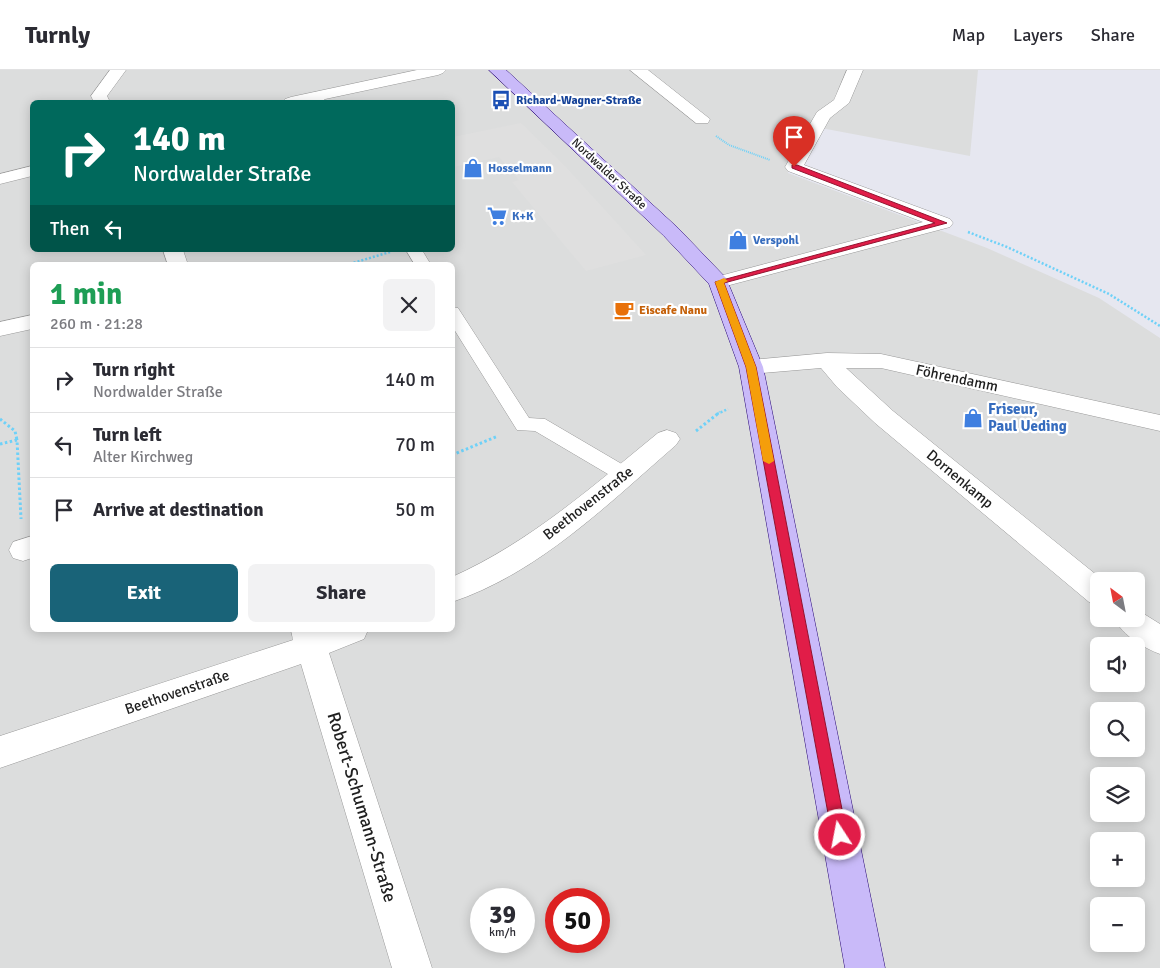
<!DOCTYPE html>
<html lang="en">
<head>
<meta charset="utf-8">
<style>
	:root { --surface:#fff; --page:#f2f2f3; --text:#2b2b33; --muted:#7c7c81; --line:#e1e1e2; --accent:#196378 }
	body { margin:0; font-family:Signika,sans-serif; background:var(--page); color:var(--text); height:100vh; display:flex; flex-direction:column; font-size:19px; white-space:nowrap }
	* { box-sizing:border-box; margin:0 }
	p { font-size:16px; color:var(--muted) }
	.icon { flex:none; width:28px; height:28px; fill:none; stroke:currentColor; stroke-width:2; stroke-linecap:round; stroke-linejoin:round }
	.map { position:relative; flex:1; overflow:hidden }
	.panel { position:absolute; left:30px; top:192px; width:425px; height:370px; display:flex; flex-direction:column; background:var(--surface); border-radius:8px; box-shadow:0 2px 12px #0003 }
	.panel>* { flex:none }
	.guide { position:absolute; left:30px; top:30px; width:425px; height:152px; border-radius:8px; box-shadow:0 2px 12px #0003; background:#00695c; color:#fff; overflow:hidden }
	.needle { width:32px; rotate:328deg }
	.buttons { position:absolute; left:1090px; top:502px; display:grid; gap:10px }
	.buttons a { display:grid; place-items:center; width:55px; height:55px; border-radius:8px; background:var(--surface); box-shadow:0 2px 12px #0003; font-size:25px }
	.speed { position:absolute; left:470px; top:818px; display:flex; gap:10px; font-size:25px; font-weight:700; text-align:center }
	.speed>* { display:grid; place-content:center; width:65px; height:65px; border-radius:50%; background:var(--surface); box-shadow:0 2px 12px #0003; line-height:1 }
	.speed small { font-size:12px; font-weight:400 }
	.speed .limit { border:8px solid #d22; background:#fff; color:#111 }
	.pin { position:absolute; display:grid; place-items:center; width:42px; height:42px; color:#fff; margin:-51px -21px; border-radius:50% 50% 50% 0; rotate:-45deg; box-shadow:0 0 5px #0007 }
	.pin .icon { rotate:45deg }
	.me { position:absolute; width:55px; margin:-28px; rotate:349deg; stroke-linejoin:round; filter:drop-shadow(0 0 4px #0008) }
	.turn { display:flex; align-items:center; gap:18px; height:105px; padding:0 20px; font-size:22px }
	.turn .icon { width:65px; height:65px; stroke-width:2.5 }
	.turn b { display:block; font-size:35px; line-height:42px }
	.then { display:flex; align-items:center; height:48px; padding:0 20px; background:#0003; gap:10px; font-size:19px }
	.round { display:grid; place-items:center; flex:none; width:52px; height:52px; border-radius:8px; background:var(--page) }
	.headline { display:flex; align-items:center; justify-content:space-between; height:85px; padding:0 20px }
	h1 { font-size:30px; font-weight:800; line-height:38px; color:#1e9e55 }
	.button { display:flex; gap:10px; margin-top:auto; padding:10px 20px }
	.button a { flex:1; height:58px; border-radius:8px; background:var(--accent); color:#fff; font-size:20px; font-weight:800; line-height:58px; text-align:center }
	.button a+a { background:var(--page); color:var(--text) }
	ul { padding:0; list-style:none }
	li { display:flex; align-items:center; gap:15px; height:65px; padding:0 20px; border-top:1px solid var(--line) }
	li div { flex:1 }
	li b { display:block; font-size:19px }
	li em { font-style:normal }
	header { display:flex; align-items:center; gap:30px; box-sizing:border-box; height:70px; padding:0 25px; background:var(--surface); border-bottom:1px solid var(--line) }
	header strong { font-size:24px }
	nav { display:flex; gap:28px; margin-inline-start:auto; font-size:18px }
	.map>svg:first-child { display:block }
	.residential { fill:#dcdddd; fill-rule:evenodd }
	.parking { fill:#dfdfdf }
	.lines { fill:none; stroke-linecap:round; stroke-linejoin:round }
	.service-casing { stroke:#999; stroke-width:1 }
	.minor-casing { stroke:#999; stroke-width:1 }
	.secondary-casing { stroke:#270676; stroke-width:1 }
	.path-far2 { stroke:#6ed1f8; stroke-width:2; stroke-dasharray:1 1; stroke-linecap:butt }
	.path-far1 { stroke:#6ed1f8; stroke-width:2.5; stroke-dasharray:2 2; stroke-linecap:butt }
	.path { stroke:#6ed1f8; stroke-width:3; stroke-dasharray:2.5 2.5; stroke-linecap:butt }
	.service { fill:#fff; fill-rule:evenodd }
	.minor { fill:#fff; fill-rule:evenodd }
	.secondary { fill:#c9baf9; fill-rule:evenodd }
	.route { fill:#e11d48; stroke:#92132f }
	.slow { fill:#f59e0b }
	.labels { text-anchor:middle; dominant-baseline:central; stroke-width:4.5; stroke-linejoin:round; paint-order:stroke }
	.far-transit-label { font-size:12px; font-weight:bold; fill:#164399; stroke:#fff; text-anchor:start }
	.far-shop-label { font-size:12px; font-weight:bold; fill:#366cbe; stroke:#fff; text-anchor:start }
	.far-street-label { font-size:12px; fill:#1f1f1f; stroke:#fff }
	.far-food-label { font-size:12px; font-weight:bold; fill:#c56008; stroke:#fff; text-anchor:start }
	.street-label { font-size:15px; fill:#1f1f1f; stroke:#fff }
	.shop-label { font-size:15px; font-weight:bold; fill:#366cbe; stroke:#fff; text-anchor:start }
	.near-street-label { font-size:18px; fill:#1f1f1f; stroke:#fff }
</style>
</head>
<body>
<header>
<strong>Turnly</strong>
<nav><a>Map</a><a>Layers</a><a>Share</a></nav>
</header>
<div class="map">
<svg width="1160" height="898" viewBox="0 0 1160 898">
	<rect width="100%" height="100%" fill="#e6e7f0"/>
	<!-- residential -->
	<path class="residential" d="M0,0h978l-8,86 -165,-31 -17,29v19l199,75 112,50 61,40v630h-1160zM32,32h420v148h-420zM32,195h420v365h-420zM1099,511h37v38h-37zM1099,576h37v38h-37zM1099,641h37v38h-37zM1099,706h37v38h-37zM1099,771h37v38h-37zM481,829h43v42h-43zM556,829h43v42h-43zM1099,836h37v38h-37z"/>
	<!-- parking -->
	<polygon class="parking" points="521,53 564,95 646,185 586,201 512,112 519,110 499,87 453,97 453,67"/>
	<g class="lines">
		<defs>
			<g id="service">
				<polygon points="316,22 320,23 326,32 314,32 310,26"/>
				<polygon points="406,180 422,180 431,195 415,195"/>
				<polygon points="452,237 458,238 529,348 545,349 632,400 635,405 632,410 625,412 618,410 535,361 517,360 452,256"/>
			</g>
			<g id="minor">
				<polygon points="110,0 126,0 107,26 110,32 94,32 91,26"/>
				<polygon points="417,0 446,0 443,3 438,5 311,32 283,32 285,29 291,27"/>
				<polygon points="630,0 648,0 710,49 708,53 696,53"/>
				<polygon points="847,0 863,0 849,33 830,48 804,95 950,149 953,153 950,157 726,216 719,218 712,216 708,212 712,208 923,152 788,101 785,97 817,42 834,30"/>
				<polygon points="32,96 32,106 0,114 0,104"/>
				<polygon points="163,180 183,180 188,195 168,195"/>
				<polygon points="32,245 32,259 0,266 0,252"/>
				<polygon points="827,283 881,284 1160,345 1160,361 881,298 846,298 893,341 1104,511 1099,511 1099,536 1089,532 875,353 837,317 821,298 751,304 743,302 739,297 743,292 751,290"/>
				<path d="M667,360l9,3 4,6 -4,6c-67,58 -137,128 -224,157v-25c78,-35 141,-91 206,-144z"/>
				<polygon points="32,466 32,488 23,491 13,488 9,480 13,472"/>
				<path d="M1136,539l24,15v30c-16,-6 -38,-19 -45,-35h21z"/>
				<polygon points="291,560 368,560 364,569 329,583 432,898 392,898 301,594 0,698 0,666 293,570"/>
			</g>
			<polygon id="secondary" points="489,0 506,0 678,158 726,208 763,297 885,898 845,898 739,297 709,214 664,166"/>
		</defs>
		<!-- service casing -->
		<use href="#service" class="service-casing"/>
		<!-- minor casing -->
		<use href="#minor" class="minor-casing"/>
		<!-- secondary casing -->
		<use href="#secondary" class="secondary-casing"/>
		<!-- path-far2 -->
		<polyline class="path-far2" points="716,66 729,75 770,90"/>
		<!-- path-far1 -->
		<g class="path-far1">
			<polyline points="968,162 1007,177 1109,224 1160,256"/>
			<polyline points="346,195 390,182"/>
			<polyline points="717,344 728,339"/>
		</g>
		<!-- path -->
		<g class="path">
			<polyline points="0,349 15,361 17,370"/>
			<polyline points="696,361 720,342"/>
			<polyline points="0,374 17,370 21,449"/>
			<polyline points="452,385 498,366"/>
		</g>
		<!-- service -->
		<use href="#service" class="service"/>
		<!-- minor -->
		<use href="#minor" class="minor"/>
		<!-- secondary -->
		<use href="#secondary" class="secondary"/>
	</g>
	<!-- route -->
	<polygon class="route" points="792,95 797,95 947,153 724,213 756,297 847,765 845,770 840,772 834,770 832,765 746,297 715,212 935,153 792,98"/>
	<!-- slow -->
	<polygon class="slow" points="724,208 728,211 724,213 756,297 774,391 769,394 763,391 746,297 715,212"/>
	<!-- icons -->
	<defs>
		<symbol id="bus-bare" viewBox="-9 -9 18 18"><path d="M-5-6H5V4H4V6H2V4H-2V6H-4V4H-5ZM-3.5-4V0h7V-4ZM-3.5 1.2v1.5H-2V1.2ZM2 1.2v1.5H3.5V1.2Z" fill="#1a4fb4" stroke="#fff" stroke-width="2.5" paint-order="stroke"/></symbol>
		<symbol id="shop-bare" viewBox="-9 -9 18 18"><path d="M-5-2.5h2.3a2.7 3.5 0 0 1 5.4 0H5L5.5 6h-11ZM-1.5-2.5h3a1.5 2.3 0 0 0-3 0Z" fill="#3f7fe0" stroke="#fff" stroke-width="2.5" paint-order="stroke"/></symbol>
		<symbol id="supermarket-bare" viewBox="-9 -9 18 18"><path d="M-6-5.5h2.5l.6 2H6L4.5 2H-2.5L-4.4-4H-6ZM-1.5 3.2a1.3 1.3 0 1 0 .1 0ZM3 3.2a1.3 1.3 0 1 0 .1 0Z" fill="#3f7fe0" stroke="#fff" stroke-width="2.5" paint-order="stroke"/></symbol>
		<symbol id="cafe-bare" viewBox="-9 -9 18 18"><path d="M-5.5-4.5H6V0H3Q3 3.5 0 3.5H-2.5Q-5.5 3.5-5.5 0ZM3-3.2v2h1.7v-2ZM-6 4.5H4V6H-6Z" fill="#e8710a" stroke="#fff" stroke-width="2.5" paint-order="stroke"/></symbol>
	</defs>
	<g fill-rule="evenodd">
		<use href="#bus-bare" x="487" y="16" width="28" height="28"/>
		<use href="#shop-bare" x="459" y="84" width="28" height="28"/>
		<use href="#supermarket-bare" x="483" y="132" width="28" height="28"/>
		<use href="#shop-bare" x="724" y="156" width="28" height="28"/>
		<use href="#cafe-bare" x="610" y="226" width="28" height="28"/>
		<use href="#shop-bare" x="959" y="334" width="28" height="28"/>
	</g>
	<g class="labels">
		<!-- far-transit labels -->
		<g class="far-transit-label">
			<text x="516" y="30">Richard-Wagner-Straße</text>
		</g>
		<!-- far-shop labels -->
		<g class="far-shop-label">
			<text x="488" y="98">Hosselmann</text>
			<text x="512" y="146">K+K</text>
			<text x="753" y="170">Verspohl</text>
		</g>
		<!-- far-street labels -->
		<g class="far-street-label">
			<text transform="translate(609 104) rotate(43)">Nordwalder Straße</text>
		</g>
		<!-- far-food labels -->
		<g class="far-food-label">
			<text x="639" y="240">Eiscafe Nanu</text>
		</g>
		<!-- street labels -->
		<g class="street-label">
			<text transform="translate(957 308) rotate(12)">Föhrendamm</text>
			<text transform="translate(960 409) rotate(40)">Dornenkamp</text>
			<text transform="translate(588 433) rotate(-38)">Beethovenstraße</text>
			<text transform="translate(177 622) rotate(-19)">Beethovenstraße</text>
		</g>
		<!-- shop labels -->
		<g class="shop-label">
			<text x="988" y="339">Friseur,<tspan x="988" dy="17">Paul Ueding</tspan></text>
		</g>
		<!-- near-street labels -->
		<g class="near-street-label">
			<text transform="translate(362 737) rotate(73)">Robert-Schumann-Straße</text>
		</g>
	</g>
</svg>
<div class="buttons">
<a><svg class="needle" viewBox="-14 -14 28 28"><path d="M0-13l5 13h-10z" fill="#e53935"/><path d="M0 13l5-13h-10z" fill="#7c7c81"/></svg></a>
<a><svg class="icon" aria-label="sound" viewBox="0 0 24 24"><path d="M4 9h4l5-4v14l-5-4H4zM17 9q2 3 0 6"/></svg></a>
<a><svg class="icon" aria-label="search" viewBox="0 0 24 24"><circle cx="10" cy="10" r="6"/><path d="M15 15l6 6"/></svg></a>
<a><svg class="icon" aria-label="layers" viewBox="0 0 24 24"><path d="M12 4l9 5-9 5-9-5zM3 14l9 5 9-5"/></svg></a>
<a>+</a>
<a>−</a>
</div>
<div class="speed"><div>39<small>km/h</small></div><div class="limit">50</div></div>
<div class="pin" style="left:794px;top:97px;background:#d93025"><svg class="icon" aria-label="arrive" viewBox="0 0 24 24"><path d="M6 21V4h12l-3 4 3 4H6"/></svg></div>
<svg class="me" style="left:840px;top:765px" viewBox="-20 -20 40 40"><circle r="17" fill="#e11d48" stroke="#fff" stroke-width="3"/><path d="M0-11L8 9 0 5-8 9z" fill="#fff"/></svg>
<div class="guide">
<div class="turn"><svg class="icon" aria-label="right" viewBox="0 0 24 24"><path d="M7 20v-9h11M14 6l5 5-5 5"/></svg><div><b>140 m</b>Nordwalder Straße</div></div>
<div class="then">Then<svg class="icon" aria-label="left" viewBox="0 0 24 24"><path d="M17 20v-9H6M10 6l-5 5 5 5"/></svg></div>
</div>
<section class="panel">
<div class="headline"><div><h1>1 min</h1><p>260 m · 21:28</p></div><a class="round"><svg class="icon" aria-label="close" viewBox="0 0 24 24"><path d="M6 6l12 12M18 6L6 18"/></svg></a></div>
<ul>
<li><svg class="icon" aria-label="right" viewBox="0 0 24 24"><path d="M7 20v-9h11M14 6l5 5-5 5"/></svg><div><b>Turn right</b><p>Nordwalder Straße</p></div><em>140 m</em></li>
<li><svg class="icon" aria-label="left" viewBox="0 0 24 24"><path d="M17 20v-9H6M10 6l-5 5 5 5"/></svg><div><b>Turn left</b><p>Alter Kirchweg</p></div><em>70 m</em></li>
<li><svg class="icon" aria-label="arrive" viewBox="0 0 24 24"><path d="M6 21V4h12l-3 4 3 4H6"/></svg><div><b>Arrive at destination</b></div><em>50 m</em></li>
</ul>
<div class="button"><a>Exit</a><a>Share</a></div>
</section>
</div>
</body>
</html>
